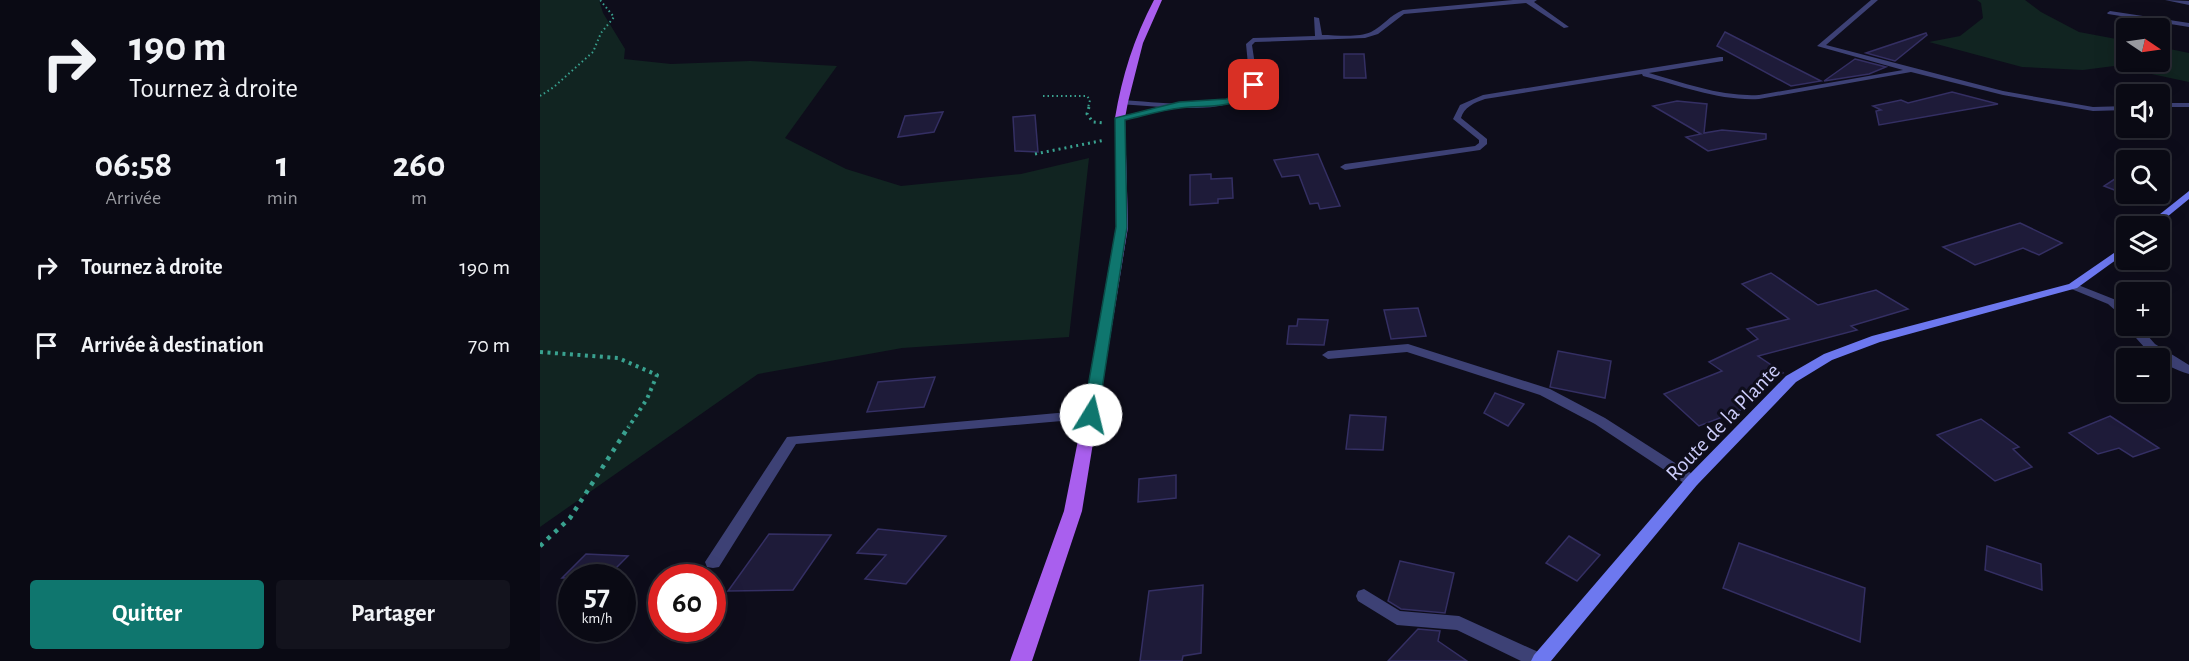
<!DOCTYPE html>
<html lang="fr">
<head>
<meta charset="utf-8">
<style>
	:root { --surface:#0a0a14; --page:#13131d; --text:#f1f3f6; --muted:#999aa0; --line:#2a2b34; --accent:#0f766e }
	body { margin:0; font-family:"Alegreya Sans",sans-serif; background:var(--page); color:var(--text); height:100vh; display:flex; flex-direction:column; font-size:22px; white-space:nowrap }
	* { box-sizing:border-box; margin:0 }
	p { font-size:20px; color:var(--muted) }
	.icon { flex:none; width:33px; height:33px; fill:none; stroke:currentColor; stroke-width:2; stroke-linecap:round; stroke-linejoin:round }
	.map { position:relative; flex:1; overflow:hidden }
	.side { display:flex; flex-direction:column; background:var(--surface); width:540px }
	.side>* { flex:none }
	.top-card { background:#0a0a14; color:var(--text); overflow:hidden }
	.needle { width:39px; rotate:103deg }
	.controls { position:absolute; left:1576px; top:18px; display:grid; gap:12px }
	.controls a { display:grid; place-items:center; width:54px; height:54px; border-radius:6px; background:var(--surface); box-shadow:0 6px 24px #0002,0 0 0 2px var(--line); font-size:30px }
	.speed { position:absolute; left:18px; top:564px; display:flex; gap:12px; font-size:30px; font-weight:700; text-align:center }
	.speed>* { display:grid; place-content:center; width:78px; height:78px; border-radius:50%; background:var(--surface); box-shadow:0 6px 24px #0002,0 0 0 2px var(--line); line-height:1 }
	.speed small { font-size:15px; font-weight:400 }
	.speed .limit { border:9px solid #d22; background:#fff; color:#111 }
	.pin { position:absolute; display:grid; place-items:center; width:51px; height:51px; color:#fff; margin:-26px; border-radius:12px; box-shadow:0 3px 9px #0006 }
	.me { position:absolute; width:66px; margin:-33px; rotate:9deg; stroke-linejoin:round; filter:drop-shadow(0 0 4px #0008) }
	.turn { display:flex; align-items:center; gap:21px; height:126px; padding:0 30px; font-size:27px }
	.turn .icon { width:78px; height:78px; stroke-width:2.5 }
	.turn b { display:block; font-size:42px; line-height:51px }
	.eta { display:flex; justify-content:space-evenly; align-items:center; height:102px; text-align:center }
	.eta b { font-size:36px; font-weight:700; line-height:42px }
	.action { display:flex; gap:12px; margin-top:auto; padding:12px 30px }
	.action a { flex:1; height:69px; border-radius:6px; background:var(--accent); color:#fff; font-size:24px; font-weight:700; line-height:69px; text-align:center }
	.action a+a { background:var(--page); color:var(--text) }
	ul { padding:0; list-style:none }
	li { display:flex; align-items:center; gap:18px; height:78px; padding:0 30px }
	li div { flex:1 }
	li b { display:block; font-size:22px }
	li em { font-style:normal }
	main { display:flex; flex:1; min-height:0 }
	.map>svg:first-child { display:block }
	.green { fill:#112421 }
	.building { fill:#1e1b39; stroke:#342f63; stroke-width:1.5 }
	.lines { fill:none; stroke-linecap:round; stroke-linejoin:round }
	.path-far3 { stroke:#39a18f; stroke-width:2; stroke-dasharray:1.5 3; stroke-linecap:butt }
	.path-far2 { stroke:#39a18f; stroke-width:3; stroke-dasharray:2 4; stroke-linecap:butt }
	.path-far1 { stroke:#39a18f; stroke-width:4; stroke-dasharray:3 4.5; stroke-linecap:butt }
	.path { stroke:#39a18f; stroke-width:4.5; stroke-dasharray:4 6; stroke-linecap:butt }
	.service { fill:#3d4175; fill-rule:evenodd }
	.minor { fill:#3d4175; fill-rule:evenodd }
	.secondary { fill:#6d78ef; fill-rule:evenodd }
	.primary { fill:#a95fee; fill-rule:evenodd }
	.route { fill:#0f766e; stroke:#0a4d48; stroke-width:1.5 }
	.labels { text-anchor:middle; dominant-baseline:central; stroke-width:6; stroke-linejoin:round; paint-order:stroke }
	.street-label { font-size:22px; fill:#ccccfa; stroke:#0e0d1b }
</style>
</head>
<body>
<main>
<section class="side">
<div class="top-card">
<div class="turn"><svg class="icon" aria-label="right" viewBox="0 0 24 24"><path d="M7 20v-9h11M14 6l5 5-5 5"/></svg><div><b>190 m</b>Tournez à droite</div></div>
</div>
<div class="eta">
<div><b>06:58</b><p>Arrivée</p></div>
<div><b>1</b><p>min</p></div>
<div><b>260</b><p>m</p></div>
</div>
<ul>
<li><svg class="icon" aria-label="right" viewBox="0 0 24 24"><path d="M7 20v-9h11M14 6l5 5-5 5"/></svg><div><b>Tournez à droite</b></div><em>190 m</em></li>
<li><svg class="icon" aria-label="arrive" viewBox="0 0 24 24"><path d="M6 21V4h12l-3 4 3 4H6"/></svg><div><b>Arrivée à destination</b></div><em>70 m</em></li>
</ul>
<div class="action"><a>Quitter</a><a>Partager</a></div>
</section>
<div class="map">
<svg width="1649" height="661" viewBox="0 0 1649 661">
	<rect width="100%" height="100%" fill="#0e0d1b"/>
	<!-- green -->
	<g class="green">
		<polygon points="0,0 59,0 63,13 85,49 84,59 131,64 210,61 297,66 245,138 306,169 361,186 481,174 549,158 529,337 362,348 218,374 0,527"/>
		<polygon points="1437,0 1485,0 1501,12 1539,32 1587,41 1587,62 1620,62 1620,47 1649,53 1649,82 1574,66 1543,70 1482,67 1389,42 1420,36 1443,18 1441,3"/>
	</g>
	<!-- building -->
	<g class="building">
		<polygon points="1185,32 1281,81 1251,86 1177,46"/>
		<polygon points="1386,33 1387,35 1355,61 1326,53"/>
		<polygon points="804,54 824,54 826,78 804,78"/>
		<polygon points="1315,59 1346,67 1329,74 1284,81"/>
		<polygon points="1412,92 1458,104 1339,125 1336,111 1341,110 1333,106 1361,100 1368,103"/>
		<polygon points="1137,101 1167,104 1164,133 1182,130 1226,134 1226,139 1168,151 1146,137 1161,134 1113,106"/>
		<polygon points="403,112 394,132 358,137 365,116"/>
		<polygon points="495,115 498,152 475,151 473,117"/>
		<polygon points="778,154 800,206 780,209 778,203 770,204 759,175 742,177 734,160"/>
		<polygon points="1587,171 1587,194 1602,194 1595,198 1564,186"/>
		<polygon points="671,174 671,179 692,178 693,198 678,199 678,203 650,205 650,175"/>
		<polygon points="1480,223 1522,243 1499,255 1483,248 1435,265 1403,247"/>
		<polygon points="1231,273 1278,305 1336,290 1368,309 1311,326 1317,330 1218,356 1243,373 1193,398 1206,408 1159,426 1124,394 1182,371 1169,362 1218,339 1207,329 1249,319 1202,284"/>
		<polygon points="878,308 886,336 851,339 844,310"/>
		<polygon points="758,319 788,320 784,345 747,344 749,326 757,326"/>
		<polygon points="1018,351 1071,361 1065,398 1010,387"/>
		<polygon points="395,377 384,407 327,412 338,382"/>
		<polygon points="955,393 984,404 968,426 944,413"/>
		<polygon points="810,415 846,417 843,450 806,449"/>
		<polygon points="1570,416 1619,448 1593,457 1579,448 1558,454 1529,433"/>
		<polygon points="1441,419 1479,447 1473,449 1492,467 1455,481 1397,435"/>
		<polygon points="636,475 636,498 598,502 599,479"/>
		<polygon points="338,529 406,536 366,584 325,579 346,555 317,553"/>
		<polygon points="229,534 291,535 253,590 188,591"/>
		<polygon points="1029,536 1060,555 1037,581 1006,563"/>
		<polygon points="1199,543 1325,588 1320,642 1183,588"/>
		<polygon points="1447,546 1501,564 1502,590 1445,570"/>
		<polygon points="46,554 88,556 66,578 22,578"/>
		<polygon points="860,561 914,573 905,613 861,609 848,601"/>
		<polygon points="663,585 661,653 643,656 642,661 600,661 609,591"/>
		<polygon points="878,629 900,631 898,641 927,661 848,661"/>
	</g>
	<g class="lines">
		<!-- path-far3 -->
		<g class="path-far3">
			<polyline points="0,96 14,87 53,52 61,33 74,17 60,0"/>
			<polyline points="503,96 547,96 550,100 548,108"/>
		</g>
		<!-- path-far2 -->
		<g class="path-far2">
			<polyline points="549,107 547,114 553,122 564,123"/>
			<polyline points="495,154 565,140"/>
		</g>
		<!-- path-far1 -->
		<polyline class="path-far1" points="0,352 78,358 117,375 107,399 88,428"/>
		<!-- path -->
		<polyline class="path" points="0,546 30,518 89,426"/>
		<!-- service -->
		<g class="service">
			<polygon points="1625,0 1649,1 1649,5"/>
			<polygon points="1570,11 1649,23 1649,27 1568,14 1567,13"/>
			<polygon points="1533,283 1576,300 1587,309 1587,319 1583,317 1568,304 1529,288 1527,286"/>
			<path d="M1587,326h12l16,18 34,21v9c-26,-7 -47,-26 -62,-48z"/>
			<polygon points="824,589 860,611 919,616 1005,655 1008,661 981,661 917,630 857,625 818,601 816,596 818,591"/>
		</g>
		<!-- minor -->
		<g class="minor">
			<path d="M973,0h24l-3,2 35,25 -5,1 -38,-25 -122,11 -26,20 -13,4 -110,4 -3,3 6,40c-21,26 -61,24 -92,22v4h-3l-43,9 -4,-2 45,-11 -42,-3 -1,-2 4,-2c36,2 102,13 128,-15l-4,-41 7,-6 62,-2 -1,-19 5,1 3,17c15,0 36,3 49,-3 12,-6 19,-17 32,-22z"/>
			<path d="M1331,0h7l-52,45 177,46 90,16 34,-1v4l-34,1 -90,-16 -92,-23 -152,27c-39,2 -78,-13 -116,-23l-1,-2 -157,25c-11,4 -21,8 -24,19l26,21v5l-7,6 -135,20 -5,-3 5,-3 130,-18 4,-3v-3l-26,-21 7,-14 23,-10 237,-38h3v4l-74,12c36,10 72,24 110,22l144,-25 -86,-24z"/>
			<rect x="1620" y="103" width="29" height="4"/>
			<polygon points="868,344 1010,389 1065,418 1157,477 1159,481 1157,485 1152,486 1147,485 1055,424 1000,395 867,352 788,359 782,355 788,351"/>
			<polygon points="551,410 556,412 558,415 556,418 256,444 179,567 173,568 167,567 165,562 247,437"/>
		</g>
		<!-- secondary -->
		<g class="secondary">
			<polygon points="1649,191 1649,199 1616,226 1605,226"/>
			<polygon points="1587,244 1587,252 1537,288 1340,342 1292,360 1256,382 1157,485 1011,661 991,661 994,655 1147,477 1246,376 1284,354 1332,336 1529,284"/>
		</g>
		<!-- primary -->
		<path class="primary" d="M614,0h8l-19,43 -15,59 -3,16 3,109 -46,284 -50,150h-22l54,-150 19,-96 33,-188 -1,-109c7,-42 19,-80 39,-118z"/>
	</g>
	<!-- route -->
	<path class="route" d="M711,83l7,2c-22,27 -47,19 -78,23 -18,2 -37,8 -55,12l2,107 -29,188 -7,5 -6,-2 -2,-3 33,-188 -1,-109 64,-16 47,-3 12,-4z"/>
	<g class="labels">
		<!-- street labels -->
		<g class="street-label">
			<text transform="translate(1183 422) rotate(-46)">Route de la Plante</text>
		</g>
	</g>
</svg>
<div class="controls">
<a><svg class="needle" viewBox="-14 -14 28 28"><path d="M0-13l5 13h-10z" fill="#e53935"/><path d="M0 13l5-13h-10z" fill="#999aa0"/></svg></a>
<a><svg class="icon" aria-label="sound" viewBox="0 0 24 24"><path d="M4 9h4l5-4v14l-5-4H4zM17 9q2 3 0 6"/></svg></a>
<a><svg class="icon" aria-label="search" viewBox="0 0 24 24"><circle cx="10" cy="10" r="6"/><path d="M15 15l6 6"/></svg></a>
<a><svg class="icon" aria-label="layers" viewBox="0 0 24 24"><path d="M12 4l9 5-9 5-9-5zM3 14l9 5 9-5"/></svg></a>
<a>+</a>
<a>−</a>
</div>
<div class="speed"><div>57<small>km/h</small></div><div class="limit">60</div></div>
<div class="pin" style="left:714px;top:85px;background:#d93025"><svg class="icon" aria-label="arrive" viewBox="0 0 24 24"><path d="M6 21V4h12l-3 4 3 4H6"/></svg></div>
<svg class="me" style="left:551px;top:415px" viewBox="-20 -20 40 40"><circle r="19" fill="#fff"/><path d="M0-13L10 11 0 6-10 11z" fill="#0f766e"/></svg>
</div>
</main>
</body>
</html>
